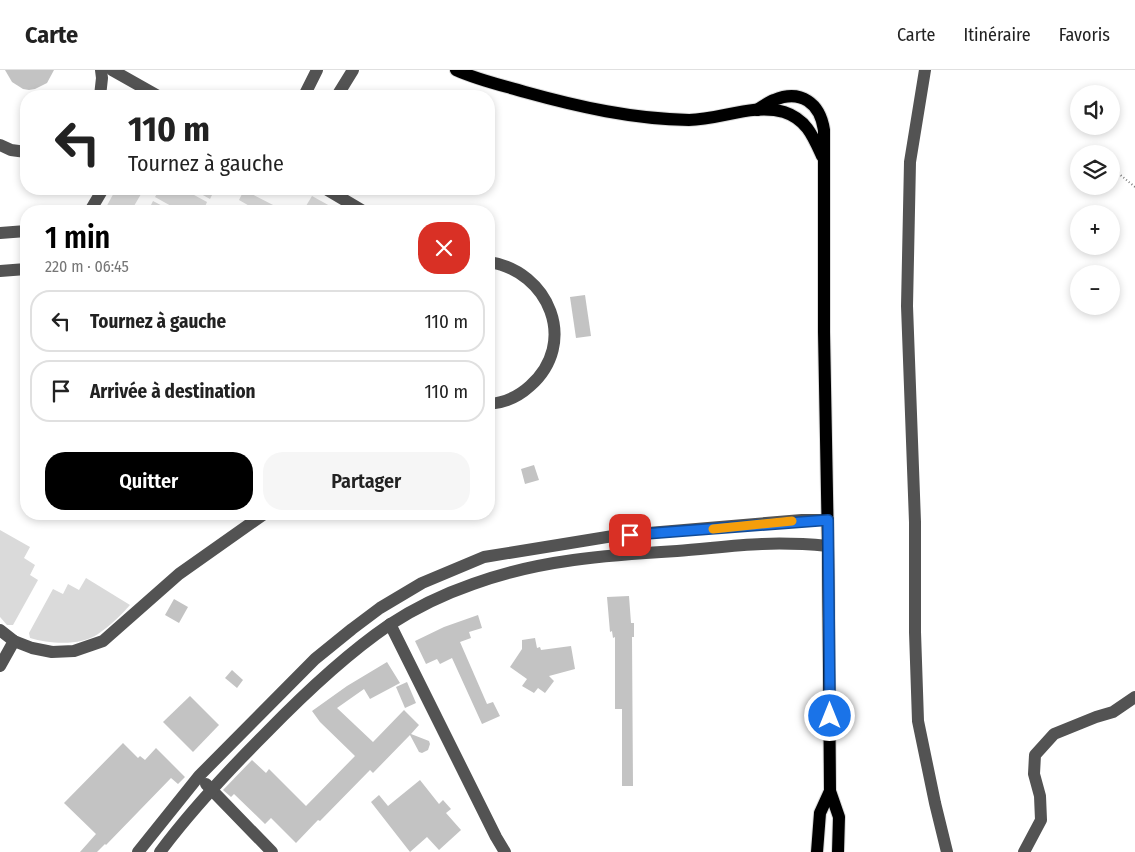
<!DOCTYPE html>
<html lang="fr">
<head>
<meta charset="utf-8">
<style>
	:root { --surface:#fff; --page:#f6f6f6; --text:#222; --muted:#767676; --line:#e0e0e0; --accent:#000 }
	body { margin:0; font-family:"Fira Sans Condensed",sans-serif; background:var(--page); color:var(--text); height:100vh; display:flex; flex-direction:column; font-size:19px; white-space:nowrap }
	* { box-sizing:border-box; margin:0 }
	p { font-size:16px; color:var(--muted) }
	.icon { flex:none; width:28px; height:28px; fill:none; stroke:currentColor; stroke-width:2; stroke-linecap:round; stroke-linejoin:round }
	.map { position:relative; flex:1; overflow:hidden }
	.details { position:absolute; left:20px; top:135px; width:475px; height:315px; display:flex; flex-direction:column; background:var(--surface); border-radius:20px; box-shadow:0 2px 8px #0003 }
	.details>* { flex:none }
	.top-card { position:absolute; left:20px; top:20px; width:475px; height:105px; border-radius:20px; box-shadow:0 2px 8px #0003; background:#fff; color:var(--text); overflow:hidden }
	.controls { position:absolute; left:1070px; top:15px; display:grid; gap:10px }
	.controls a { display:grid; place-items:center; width:50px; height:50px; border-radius:50%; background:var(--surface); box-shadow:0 2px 8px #0003; font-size:25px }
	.pin { position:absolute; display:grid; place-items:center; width:42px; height:42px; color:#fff; margin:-21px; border-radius:10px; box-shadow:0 2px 8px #0006 }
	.me { position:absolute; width:55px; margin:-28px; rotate:0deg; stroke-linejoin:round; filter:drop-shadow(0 0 4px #0008) }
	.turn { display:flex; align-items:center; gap:18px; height:105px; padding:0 25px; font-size:22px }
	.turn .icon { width:65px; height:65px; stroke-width:2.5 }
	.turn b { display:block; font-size:35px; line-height:42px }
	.round { display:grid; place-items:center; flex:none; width:52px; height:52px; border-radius:20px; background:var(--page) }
	.headline { display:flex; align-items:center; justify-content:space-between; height:85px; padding:0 25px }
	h1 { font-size:30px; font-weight:600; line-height:38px; color:var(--accent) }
	.cta { display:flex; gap:10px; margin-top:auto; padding:10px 25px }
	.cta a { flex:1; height:58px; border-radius:20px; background:var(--accent); color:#fff; font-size:20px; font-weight:600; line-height:58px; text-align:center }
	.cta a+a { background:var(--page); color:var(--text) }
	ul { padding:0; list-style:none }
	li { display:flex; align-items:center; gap:15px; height:62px; margin:0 10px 8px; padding:0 15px; border:2px solid var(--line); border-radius:20px }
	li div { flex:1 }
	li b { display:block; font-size:19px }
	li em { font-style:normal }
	header { display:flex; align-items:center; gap:30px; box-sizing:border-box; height:70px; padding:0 25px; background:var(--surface); border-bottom:1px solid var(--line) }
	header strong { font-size:24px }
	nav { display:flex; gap:28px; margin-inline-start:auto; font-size:18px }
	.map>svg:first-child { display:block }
	.green { fill:#dadada }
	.building { fill:#c3c3c3 }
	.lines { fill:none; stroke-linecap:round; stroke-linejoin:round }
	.major-casing { stroke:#dbdbdb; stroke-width:14 }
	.path { stroke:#757575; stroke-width:2; stroke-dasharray:1 2.5; stroke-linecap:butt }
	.minor { stroke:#535353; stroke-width:12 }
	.major { stroke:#000; stroke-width:12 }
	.route-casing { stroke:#114b97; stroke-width:12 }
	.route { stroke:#1a73e8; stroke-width:9 }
	.slow { stroke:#f59e0b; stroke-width:9 }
</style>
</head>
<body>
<header>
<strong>Carte</strong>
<nav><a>Carte</a><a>Itinéraire</a><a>Favoris</a></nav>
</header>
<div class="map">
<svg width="1135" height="782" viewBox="0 0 1135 782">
	<rect width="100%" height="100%" fill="#fff"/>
	<!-- green -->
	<g class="green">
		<polygon points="116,119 144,119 131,141 104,141"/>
		<polygon points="160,119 183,119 207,132 203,141 180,141 155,127"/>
		<polygon points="192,119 215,119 210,129"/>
		<polygon points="244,120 277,137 274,141 258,141 239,130"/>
		<polygon points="312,126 339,141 303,141"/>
		<polygon points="153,131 172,141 148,141"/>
		<polygon points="0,460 30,477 24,488 35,495 30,505 38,510 13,555 7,555 0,547"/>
		<path d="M86,508l44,27c-9,10 -20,21 -32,29 -17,12 -48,10 -68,4l-1,-5 24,-44 10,5 5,-10 11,6z"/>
	</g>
	<!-- building -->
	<g class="building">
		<polygon points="5,0 54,0 47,13 35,19 29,20 23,19 12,12"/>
		<polygon points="585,225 591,266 576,268 570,227"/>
		<polygon points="534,395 539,410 525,414 521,399"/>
		<polygon points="629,526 631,553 634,553 634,567 632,567 633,716 622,716 622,639 615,639 615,567 613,568 612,561 610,562 607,527"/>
		<polygon points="174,529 188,537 179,553 165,545"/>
		<polygon points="478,545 482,558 469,562 471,568 460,572 487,634 493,632 500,646 482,654 452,588 440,594 437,589 426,594 415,571 444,557"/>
		<polygon points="535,568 537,578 540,577 541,580 571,576 575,599 549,606 554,611 545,623 538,618 534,623 522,616 527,609 510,597 522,579 522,570"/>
		<polygon points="387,592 400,613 370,629 364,619 337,638 373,672 404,640 419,655 411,664 429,671 430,674 428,680 422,683 419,682 410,665 373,703 370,700 320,751 318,750 296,773 271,748 265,754 234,724 231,727 223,720 252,690 266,703 269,699 306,736 355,686 320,652 312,641 347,616"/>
		<polygon points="232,600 243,610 237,618 225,608"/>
		<polygon points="407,612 416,633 405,638 396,617"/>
		<polygon points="190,626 219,655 193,682 163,652"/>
		<polygon points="123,673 138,688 140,686 145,690 156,678 185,707 178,714 171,708 106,775 105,774 97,782 80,782 96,764 64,733"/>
		<polygon points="420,710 439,734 443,730 451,739 446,743 461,760 439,780 427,767 410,782 371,732 379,725 388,736"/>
	</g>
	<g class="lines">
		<defs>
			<g id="major">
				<path d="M456,0c22,10 45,15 69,22 54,15 108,27 164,28 31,0 64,-17 95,-8 22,7 29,24 38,44"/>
				<path d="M757,40c5,-3 11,-8 17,-10 27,-11 46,3 50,30v202l4,214 2,245 9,26 -1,35"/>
				<polyline points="817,782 820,743 830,721"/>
			</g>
		</defs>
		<!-- major casing -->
		<use href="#major" class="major-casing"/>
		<!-- path -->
		<polyline class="path" points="1118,103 1135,117"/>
		<!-- minor -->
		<g class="minor">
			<polyline points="112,0 158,26"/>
			<polyline points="925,0 910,92 907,236 915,452 915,562 918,651 935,733 947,782"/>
			<polyline points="100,26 102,8 101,0"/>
			<polyline points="304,26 317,0"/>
			<polyline points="337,26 353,0"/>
			<polyline points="0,75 11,80 26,82"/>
			<polyline points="326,119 363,141"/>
			<polyline points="90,141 103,119"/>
			<polyline points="0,163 26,161"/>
			<path d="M489,192c60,9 90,81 41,124 -11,10 -26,17 -41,18"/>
			<polyline points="0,201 26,199"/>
			<polyline points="390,554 496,767 505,782"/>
			<polyline points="0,560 14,571 32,578 52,582 74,581 103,571 179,504 264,444"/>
			<polyline points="0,596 14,571"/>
			<polyline points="206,714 272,782"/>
			<polyline points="138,782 199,706 315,589 352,559 380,538 422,513 484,487 558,475 613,466 802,450 828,450"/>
			<path d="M160,782c32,-43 68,-81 106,-119 38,-39 79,-78 123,-108 26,-17 55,-31 84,-41 65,-24 135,-29 204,-33 28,-2 57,-6 85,-7 22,-1 44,0 66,2"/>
			<polyline points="1024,782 1041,750 1040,726 1034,704 1035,685 1054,664 1096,647 1113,642 1135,627"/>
		</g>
		<!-- major -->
		<use href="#major" class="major"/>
	</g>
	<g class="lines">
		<defs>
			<polyline id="route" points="630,465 828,450 830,646"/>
		</defs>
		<!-- route casing -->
		<use href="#route" class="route-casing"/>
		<!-- route -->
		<use href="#route" class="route"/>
		<!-- slow -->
		<polyline class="slow" points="713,459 792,451"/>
	</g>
</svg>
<div class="controls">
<a><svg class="icon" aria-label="sound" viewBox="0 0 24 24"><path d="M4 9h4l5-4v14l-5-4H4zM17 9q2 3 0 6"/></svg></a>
<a><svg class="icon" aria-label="layers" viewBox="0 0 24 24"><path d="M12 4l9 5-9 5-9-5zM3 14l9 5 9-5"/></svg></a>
<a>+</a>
<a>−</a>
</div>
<div class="pin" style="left:630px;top:465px;background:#d93025"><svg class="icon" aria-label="arrive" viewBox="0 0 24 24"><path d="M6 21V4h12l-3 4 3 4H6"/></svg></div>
<svg class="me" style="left:830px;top:646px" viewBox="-20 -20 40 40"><circle r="17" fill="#1a73e8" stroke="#fff" stroke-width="3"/><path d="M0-11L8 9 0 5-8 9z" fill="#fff"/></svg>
<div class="top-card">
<div class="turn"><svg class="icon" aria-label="left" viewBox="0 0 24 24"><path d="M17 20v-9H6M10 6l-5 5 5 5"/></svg><div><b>110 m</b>Tournez à gauche</div></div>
</div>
<section class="details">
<div class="headline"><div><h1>1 min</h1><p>220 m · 06:45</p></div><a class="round" style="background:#d93025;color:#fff"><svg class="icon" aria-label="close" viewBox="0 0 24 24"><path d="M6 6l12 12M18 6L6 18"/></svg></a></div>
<ul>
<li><svg class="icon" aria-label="left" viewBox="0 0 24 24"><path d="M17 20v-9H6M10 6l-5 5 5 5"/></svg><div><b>Tournez à gauche</b></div><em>110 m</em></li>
<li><svg class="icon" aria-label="arrive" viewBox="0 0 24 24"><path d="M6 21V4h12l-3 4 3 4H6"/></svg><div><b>Arrivée à destination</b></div><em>110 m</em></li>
</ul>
<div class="cta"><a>Quitter</a><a>Partager</a></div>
</section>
</div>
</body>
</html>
